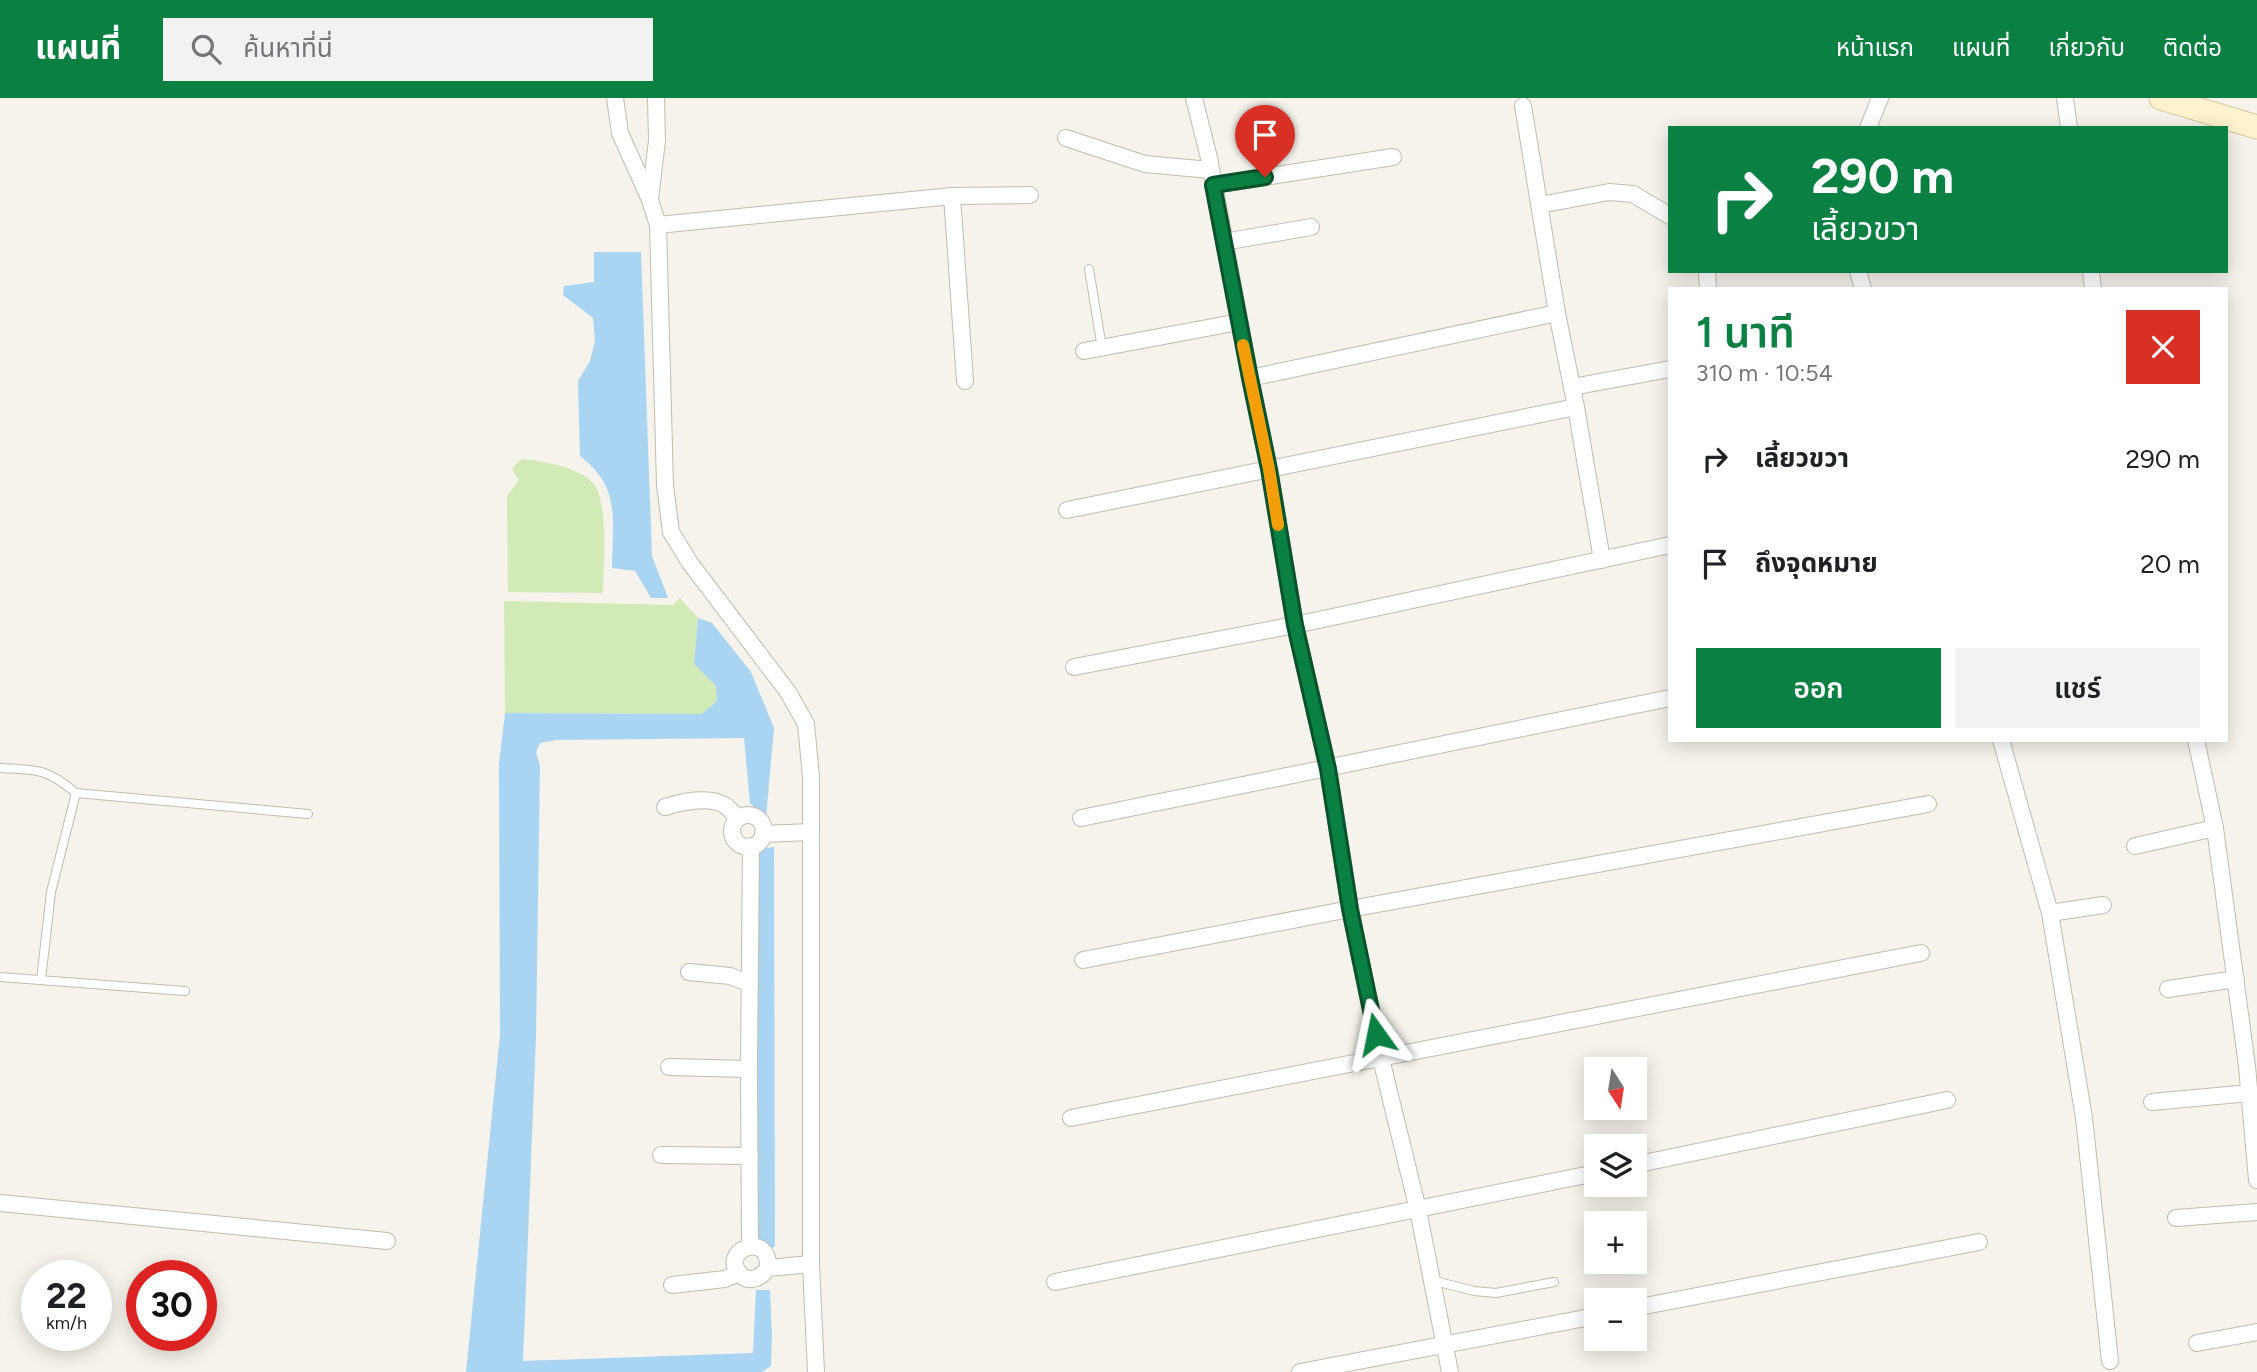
<!DOCTYPE html>
<html lang="th">
<head>
<meta charset="utf-8">
<style>
	:root { --surface:#fff; --page:#f2f2f2; --text:#202124; --muted:#757577; --accent:#0b8043 }
	body { margin:0; font-family:Figtree,"Noto Sans Thai",sans-serif; background:var(--page); color:var(--text); height:100vh; display:flex; flex-direction:column; font-size:26px; white-space:nowrap }
	* { box-sizing:border-box; margin:0 }
	p { font-size:23px; color:var(--muted) }
	.icon { flex:none; width:38px; height:38px; fill:none; stroke:currentColor; stroke-width:2; stroke-linecap:round; stroke-linejoin:round }
	.map { position:relative; flex:1; overflow:hidden }
	.side { position:absolute; left:1668px; top:189px; width:560px; height:455px; display:flex; flex-direction:column; background:var(--surface); border-radius:0px; box-shadow:0 4px 18px #0003 }
	.side>* { flex:none }
	.banner { position:absolute; left:1668px; top:28px; width:560px; height:147px; border-radius:0px; box-shadow:0 4px 18px #0003; background:#0b8043; color:#fff; overflow:hidden }
	.needle { width:46px; rotate:168deg }
	.fabs { position:absolute; left:1584px; top:959px; display:grid; gap:14px }
	.fabs a { display:grid; place-items:center; width:63px; height:63px; border-radius:0px; background:var(--surface); box-shadow:0 4px 18px #0003; font-size:35px }
	.speed { position:absolute; left:21px; top:1162px; display:flex; gap:14px; font-size:35px; font-weight:700; text-align:center }
	.speed>* { display:grid; place-content:center; width:91px; height:91px; border-radius:50%; background:var(--surface); box-shadow:0 4px 18px #0003; line-height:1 }
	.speed small { font-size:18px; font-weight:400 }
	.speed .limit { border:10px solid #d22; background:#fff; color:#111 }
	.pin { position:absolute; display:grid; place-items:center; width:60px; height:60px; color:#fff; margin:-72px -30px; border-radius:50% 50% 50% 0; rotate:-45deg; box-shadow:0 0 7px #0007 }
	.pin .icon { rotate:45deg }
	.me { position:absolute; width:77px; margin:-38px; rotate:348deg; stroke-linejoin:round; filter:drop-shadow(0 0 5px #0008) }
	.turn { display:flex; align-items:center; gap:24px; height:147px; padding:0 28px; font-size:32px }
	.turn .icon { width:91px; height:91px; stroke-width:2.5 }
	.turn b { display:block; font-size:49px; line-height:60px }
	.round { display:grid; place-items:center; flex:none; width:74px; height:74px; border-radius:0px; background:var(--page) }
	.headline { display:flex; align-items:center; justify-content:space-between; height:119px; padding:0 28px }
	h1 { font-size:42px; font-weight:600; line-height:52px; color:var(--accent) }
	.button { display:flex; gap:14px; margin-top:auto; padding:14px 28px }
	.button a { flex:1; height:80px; border-radius:0px; background:var(--accent); color:#fff; font-size:28px; font-weight:600; line-height:80px; text-align:center }
	.button a+a { background:var(--page); color:var(--text) }
	ul { padding:0; list-style:none }
	li { display:flex; align-items:center; gap:21px; height:105px; padding:0 28px }
	li div { flex:1 }
	li b { display:block; font-size:26px }
	li em { font-style:normal }
	header { display:flex; align-items:center; gap:42px; box-sizing:border-box; height:98px; padding:0 35px; background:var(--accent); color:#fff }
	header strong { font-size:33px }
	nav { display:flex; gap:38px; margin-inline-start:auto; font-size:24px }
	.search { width:490px; height:63px; background:var(--page); display:flex; align-items:center; gap:18px; box-sizing:border-box; padding:0 24px; border-radius:0px; color:var(--muted); font-size:26px }
	.map>svg:first-child { display:block }
	.green { fill:#d2eab5 }
	.water { fill:#a9d4f2 }
	.lines { fill:none; stroke-linecap:round; stroke-linejoin:round }
	.service-casing { stroke:#c2bbae; stroke-width:10 }
	.minor-casing { stroke:#c2bbae; stroke-width:18 }
	.secondary-casing { stroke:#d6c79b; stroke-width:25 }
	.service { stroke:#fff; stroke-width:8 }
	.minor { stroke:#fff; stroke-width:16 }
	.secondary { stroke:#fff3cd; stroke-width:23 }
	.route-casing { stroke:#07532c; stroke-width:18 }
	.route { stroke:#0b8043; stroke-width:12 }
	.slow { stroke:#f59e0b; stroke-width:12 }
</style>
</head>
<body>
<header>
<strong>แผนที่</strong>
<div class="search"><svg class="icon" aria-label="search" viewBox="0 0 24 24"><circle cx="10" cy="10" r="6"/><path d="M15 15l6 6"/></svg>ค้นหาที่นี่</div>
<nav><a>หน้าแรก</a><a>แผนที่</a><a>เกี่ยวกับ</a><a>ติดต่อ</a></nav>
</header>
<div class="map">
<svg width="2257" height="1274" viewBox="0 0 2257 1274">
	<rect width="100%" height="100%" fill="#f6f3ec"/>
	<!-- green -->
	<g class="green">
		<path d="M521,361c21,2 62,8 74,27 14,21 8,81 8,107l-95,-1 -1,-96 12,-16 -7,-11z"/>
		<polygon points="680,500 698,520 694,566 716,588 717,603 702,616 505,615 504,503 673,507"/>
	</g>
	<!-- water -->
	<g class="water">
		<path d="M594,154h47l11,304 16,42h-17l-16,-27 -23,-3c0,-47 10,-80 -32,-112l-2,-75 12,-20 5,-20 -2,-23 -30,-23 1,-9 30,-4z"/>
		<polygon points="698,520 712,525 751,574 774,630 766,720 750,705 744,640 557,642 540,645 536,654 540,668 536,939 523,1263 753,1255 756,1192 770,1192 772,1236 771,1268 762,1274 466,1274 500,937 499,666 505,615 702,616 717,603 716,588 694,566"/>
		<polygon points="774,749 775,1148 769,1152 759,1148 755,1135 758,751"/>
	</g>
	<g class="lines">
		<defs>
			<g id="service">
				<polyline points="1089,171 1102,250"/>
				<path d="M0,670c38,2 46,0 76,25l232,21"/>
				<polyline points="0,879 185,893"/>
				<polyline points="41,882 51,794 76,695"/>
				<polyline points="1431,1182 1474,1193 1496,1195 1554,1184"/>
			</g>
			<g id="minor">
				<polyline points="615,0 620,35 650,102 658,127 665,387 671,434 690,465 788,594 806,626 811,679 811,1166 816,1274"/>
				<polyline points="1194,0 1209,60 1250,280 1269,371 1295,527 1328,671 1350,811 1381,961 1418,1112 1450,1274"/>
				<polyline points="2065,0 2069,30"/>
				<polyline points="1523,8 1557,215 1576,309 1602,462"/>
				<polyline points="1868,30 1880,0"/>
				<polyline points="1066,40 1145,66 1210,72"/>
				<polyline points="1213,87 1393,59"/>
				<polyline points="952,98 965,283"/>
				<polyline points="650,100 657,43 656,0"/>
				<polyline points="1540,107 1609,94 1633,96 1670,118"/>
				<polyline points="658,127 952,98 1030,97"/>
				<polyline points="1224,144 1311,129"/>
				<polyline points="1707,173 1708,191"/>
				<polyline points="1858,173 1863,191"/>
				<polyline points="2091,173 2093,191"/>
				<polyline points="1084,253 1239,224"/>
				<polyline points="1250,280 1557,215"/>
				<polyline points="1572,289 1670,271"/>
				<polyline points="1067,412 1576,309"/>
				<polyline points="1074,569 1295,527 1670,447"/>
				<polyline points="2001,642 2050,815 2084,1020 2110,1263"/>
				<polyline points="2196,642 2215,730 2247,968 2257,1082"/>
				<path d="M665,709c17,-5 44,-12 61,-1 4,3 8,8 12,12"/>
				<circle cx="748" cy="733" r="16"/>
				<polyline points="1081,720 1670,600"/>
				<polyline points="763,736 811,734"/>
				<polyline points="2135,748 2215,730"/>
				<polyline points="2050,815 2103,807"/>
				<polyline points="1083,862 1350,811 1928,706"/>
				<polyline points="689,874 730,878 750,886"/>
				<polyline points="2168,891 2236,881"/>
				<polyline points="669,969 749,971"/>
				<polyline points="2152,1004 2250,995"/>
				<polyline points="1071,1020 1921,855"/>
				<polyline points="661,1057 750,1058"/>
				<polyline points="1634,1067 1947,1002"/>
				<polyline points="0,1105 387,1143"/>
				<polyline points="2176,1120 2257,1114"/>
				<polyline points="750,1148 749,971 751,748"/>
				<path d="M768,1170c2,-39 -50,-17 -28,6 9,10 21,4 28,-6l43,-4"/>
				<polyline points="1055,1184 1596,1075"/>
				<polyline points="672,1187 725,1181 739,1175"/>
				<polyline points="1634,1210 1979,1144"/>
				<polyline points="2197,1245 2257,1234"/>
				<polyline points="1300,1274 1596,1218"/>
			</g>
			<polyline id="secondary" points="2161,0 2257,29"/>
		</defs>
		<!-- service casing -->
		<use href="#service" class="service-casing"/>
		<!-- minor casing -->
		<use href="#minor" class="minor-casing"/>
		<!-- secondary casing -->
		<use href="#secondary" class="secondary-casing"/>
		<!-- service -->
		<use href="#service" class="service"/>
		<!-- minor -->
		<use href="#minor" class="minor"/>
		<!-- secondary -->
		<use href="#secondary" class="secondary"/>
	</g>
	<g class="lines">
		<defs>
			<polyline id="route" points="1265,79 1213,87 1250,280 1269,371 1295,527 1328,671 1350,811 1376,936"/>
		</defs>
		<!-- route casing -->
		<use href="#route" class="route-casing"/>
		<!-- route -->
		<use href="#route" class="route"/>
		<!-- slow -->
		<polyline class="slow" points="1243,247 1269,371 1278,427"/>
	</g>
</svg>
<div class="fabs">
<a><svg class="needle" viewBox="-14 -14 28 28"><path d="M0-13l5 13h-10z" fill="#e53935"/><path d="M0 13l5-13h-10z" fill="#757577"/></svg></a>
<a><svg class="icon" aria-label="layers" viewBox="0 0 24 24"><path d="M12 4l9 5-9 5-9-5zM3 14l9 5 9-5"/></svg></a>
<a>+</a>
<a>−</a>
</div>
<div class="speed"><div>22<small>km/h</small></div><div class="limit">30</div></div>
<div class="pin" style="left:1265px;top:79px;background:#d93025"><svg class="icon" aria-label="arrive" viewBox="0 0 24 24"><path d="M6 21V4h12l-3 4 3 4H6"/></svg></div>
<svg class="me" style="left:1376px;top:936px" viewBox="-20 -20 40 40"><path d="M0-17L14 15 0 8-14 15z" fill="#0b8043" stroke="#fff" stroke-width="4"/></svg>
<div class="banner">
<div class="turn"><svg class="icon" aria-label="right" viewBox="0 0 24 24"><path d="M7 20v-9h11M14 6l5 5-5 5"/></svg><div><b>290 m</b>เลี้ยวขวา</div></div>
</div>
<section class="side">
<div class="headline"><div><h1>1 นาที</h1><p>310 m · 10:54</p></div><a class="round" style="background:#d93025;color:#fff"><svg class="icon" aria-label="close" viewBox="0 0 24 24"><path d="M6 6l12 12M18 6L6 18"/></svg></a></div>
<ul>
<li><svg class="icon" aria-label="right" viewBox="0 0 24 24"><path d="M7 20v-9h11M14 6l5 5-5 5"/></svg><div><b>เลี้ยวขวา</b></div><em>290 m</em></li>
<li><svg class="icon" aria-label="arrive" viewBox="0 0 24 24"><path d="M6 21V4h12l-3 4 3 4H6"/></svg><div><b>ถึงจุดหมาย</b></div><em>20 m</em></li>
</ul>
<div class="button"><a>ออก</a><a>แชร์</a></div>
</section>
</div>
</body>
</html>
